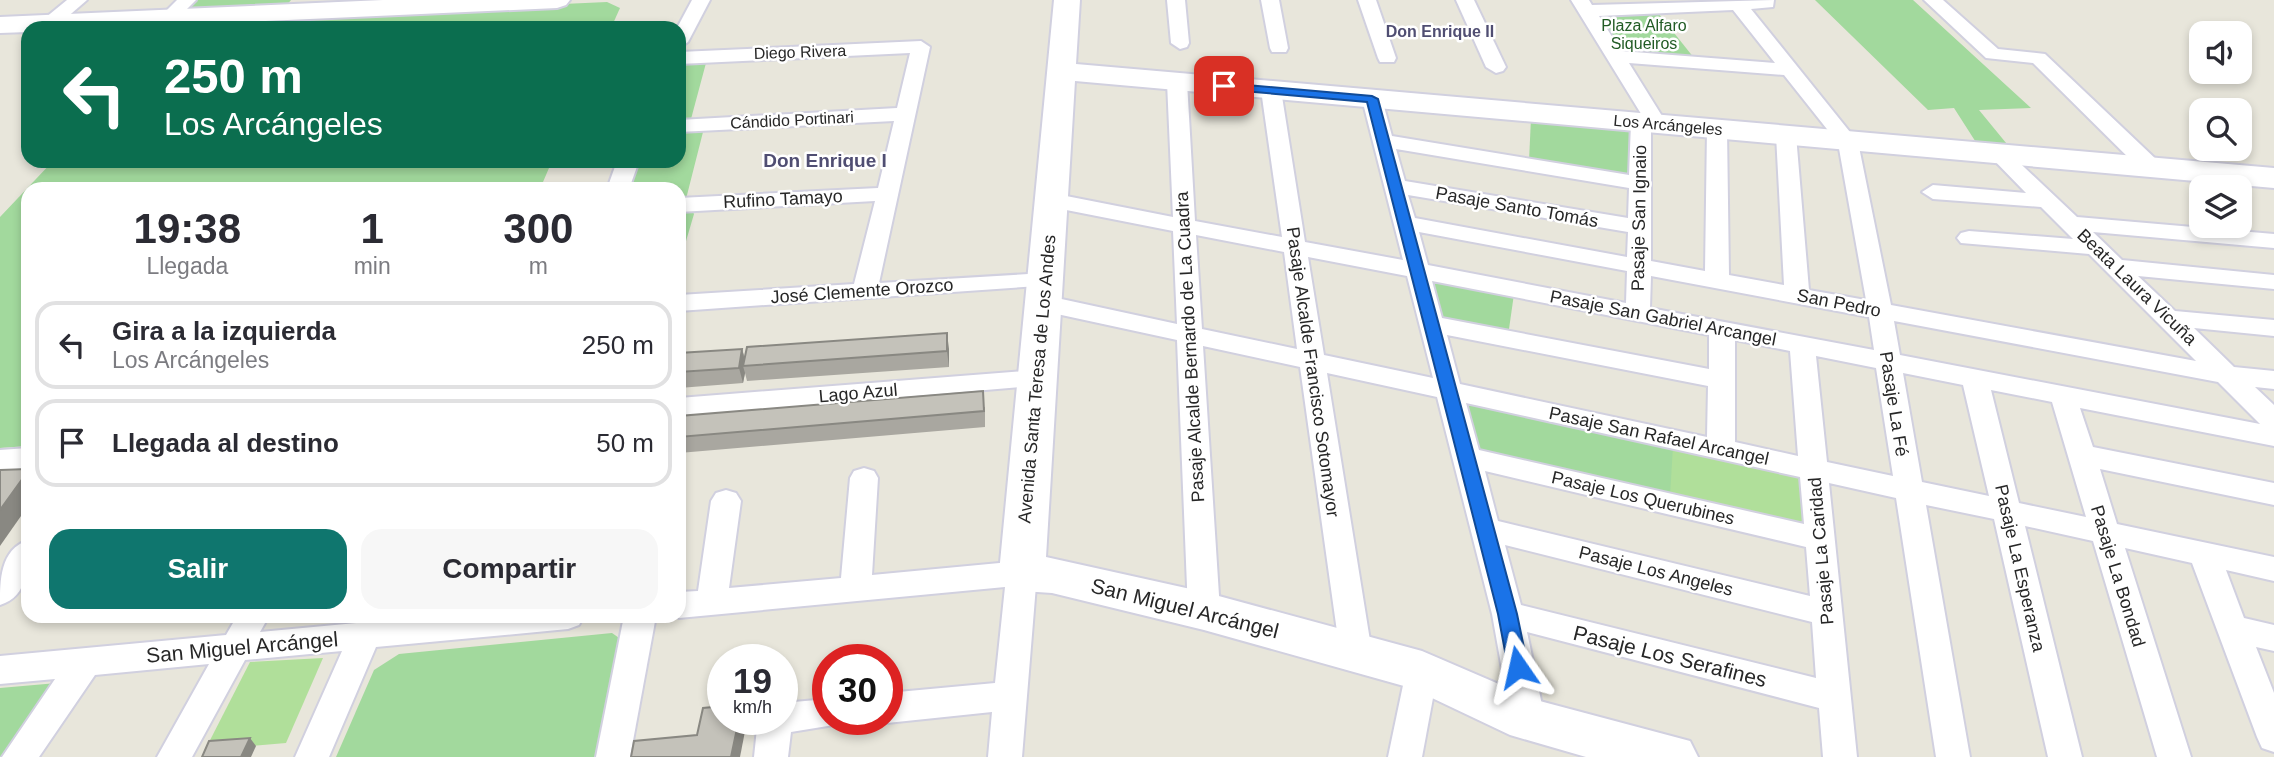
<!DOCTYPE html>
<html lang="es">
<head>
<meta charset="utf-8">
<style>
	:root { --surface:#fff; --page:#f7f7f7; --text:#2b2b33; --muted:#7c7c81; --line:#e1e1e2; --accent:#0f766e }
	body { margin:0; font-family:Helvetica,sans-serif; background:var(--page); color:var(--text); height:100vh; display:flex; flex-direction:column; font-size:26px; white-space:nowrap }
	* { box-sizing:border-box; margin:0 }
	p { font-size:23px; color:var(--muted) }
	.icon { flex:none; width:38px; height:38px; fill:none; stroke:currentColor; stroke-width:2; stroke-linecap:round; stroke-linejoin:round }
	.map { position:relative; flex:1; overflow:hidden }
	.drawer { position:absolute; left:21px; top:182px; width:665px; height:441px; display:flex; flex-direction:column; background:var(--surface); border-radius:21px; box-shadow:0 4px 10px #0003 }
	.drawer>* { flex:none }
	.top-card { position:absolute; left:21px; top:21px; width:665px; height:147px; border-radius:21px; box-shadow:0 4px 10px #0003; background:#0b6e4f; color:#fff; overflow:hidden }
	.tools { position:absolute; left:2189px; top:21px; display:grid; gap:14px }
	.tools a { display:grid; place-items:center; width:63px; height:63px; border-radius:14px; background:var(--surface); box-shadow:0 4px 10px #0003; font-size:35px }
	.speed { position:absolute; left:707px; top:644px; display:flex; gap:14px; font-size:35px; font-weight:700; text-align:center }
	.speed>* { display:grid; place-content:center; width:91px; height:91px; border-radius:50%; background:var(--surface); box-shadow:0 4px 10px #0003; line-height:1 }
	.speed small { font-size:18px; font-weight:400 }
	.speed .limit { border:10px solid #d22; background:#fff; color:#111 }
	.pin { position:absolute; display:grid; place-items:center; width:60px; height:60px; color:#fff; margin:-30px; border-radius:14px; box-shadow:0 4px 10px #0006 }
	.me { position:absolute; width:77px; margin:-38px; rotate:349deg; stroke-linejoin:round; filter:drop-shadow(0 0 5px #0008) }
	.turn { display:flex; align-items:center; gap:24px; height:147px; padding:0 28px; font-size:32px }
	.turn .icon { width:91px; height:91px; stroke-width:2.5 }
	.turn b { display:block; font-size:49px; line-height:60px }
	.eta { display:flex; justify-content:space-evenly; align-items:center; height:119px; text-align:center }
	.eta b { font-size:42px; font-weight:800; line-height:49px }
	.button { display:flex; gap:14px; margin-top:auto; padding:14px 28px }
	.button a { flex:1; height:80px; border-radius:21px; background:var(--accent); color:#fff; font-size:28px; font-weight:800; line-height:80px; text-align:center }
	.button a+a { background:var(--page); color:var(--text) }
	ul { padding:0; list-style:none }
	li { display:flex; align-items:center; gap:21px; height:88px; margin:0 14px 10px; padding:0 14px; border:4px solid var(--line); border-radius:21px }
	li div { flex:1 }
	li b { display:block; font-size:26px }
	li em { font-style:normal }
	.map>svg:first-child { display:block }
	.green { fill:#a2d99d }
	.pitch { fill:#b0df9a }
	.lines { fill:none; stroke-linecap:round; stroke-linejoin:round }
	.street-casing { stroke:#d1d0df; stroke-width:4 }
	.secondary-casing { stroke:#d1d0df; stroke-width:4 }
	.street { fill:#fff; fill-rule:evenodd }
	.secondary { fill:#fff; fill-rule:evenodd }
	.wall { fill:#a9a7a0 }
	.shaded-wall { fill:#898882 }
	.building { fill:#c4c2ba; stroke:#898882; stroke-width:2 }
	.route { fill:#1a73e8; stroke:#114b97; stroke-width:2 }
	.labels { text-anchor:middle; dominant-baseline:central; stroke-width:5; stroke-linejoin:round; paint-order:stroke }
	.far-park-label { font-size:16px; fill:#215b24; stroke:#fff }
	.far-neighbourhood-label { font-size:16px; font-weight:bold; fill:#504e72; stroke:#fff }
	.far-street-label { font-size:16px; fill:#272727; stroke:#fff }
	.street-label { font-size:18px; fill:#272727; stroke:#fff }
	.neighbourhood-label { font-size:19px; font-weight:bold; fill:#504e72; stroke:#fff }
	.near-street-label { font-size:21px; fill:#272727; stroke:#fff }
</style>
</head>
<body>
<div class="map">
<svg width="2274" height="757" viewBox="0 0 2274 757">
	<rect width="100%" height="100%" fill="#e8e6db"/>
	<!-- green -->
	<g class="green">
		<polygon points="187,0 291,0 281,12 169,17"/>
		<polygon points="1815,0 1913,0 2031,108 1979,110 2011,149 1979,147 1954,108 1928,110"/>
		<polygon points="607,2 620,8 611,28 178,28 184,21"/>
		<polygon points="1655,9 1698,63 1612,56 1586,11"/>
		<polygon points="706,63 691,119 703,132 686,199 694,214 679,265 679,189 628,189 638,161 679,161 679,64"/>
		<polygon points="1531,118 1634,128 1634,179 1529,161"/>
		<polygon points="53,161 552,161 540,189 28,189 28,446 0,448 0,217"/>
		<polygon points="1426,277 1514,294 1508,336 1439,322"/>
		<polygon points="1447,390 1813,470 1820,539 1466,457"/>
		<polygon points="612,633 622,640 597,757 336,757 374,670 399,654"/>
		<polygon points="57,683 5,757 0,757 0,688"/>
	</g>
	<!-- pitch -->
	<g class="pitch">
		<polygon points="1673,447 1802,476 1804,528 1670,496"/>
		<polygon points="323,658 286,743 205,750 250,662"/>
	</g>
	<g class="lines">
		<defs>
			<g id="street">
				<polygon points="67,0 87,0 57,26 45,26 42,22 45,18"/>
				<polygon points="177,0 196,0 175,21 163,21 160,17"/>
				<polygon points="692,0 710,0 688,42 679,48 677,28"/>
				<polygon points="1167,0 1185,0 1189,43 1187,47 1180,49 1171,43"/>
				<polygon points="1261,0 1279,0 1288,48 1286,52 1272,52 1270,48"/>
				<polygon points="1358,0 1376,0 1396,58 1394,62 1380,62 1378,58"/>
				<polygon points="1456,0 1474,0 1506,67 1503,71 1496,73 1486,67"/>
				<path d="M1571,0h18l3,5 182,-5 -1,7 -22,2 107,133 33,163 305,56 -107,-107 -128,-11 -4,-5 4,-5 8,-2 104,8 -32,-32 -108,-8 -11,-7 11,-7 93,8 -38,-39 11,-6 7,2 71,67 197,17v14l-181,-16 29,28 152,15v14l-136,-13 37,35 99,9v16l-80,-8 40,39 40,4v18l-19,-2 19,18v41l-194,-38 13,39 181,36v22l-174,-36 17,55 157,33v24l-48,-11 18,48 30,7v26l-18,-4 18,46v59l-12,-4 -5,-11 -65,-174 -67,-15 66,209h-34l-64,-216 -68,-15 57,231h-34l-54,-238 -68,-14 44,252h-34l-40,-259 -67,-15 28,274h-34l-4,-49 -292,-76 18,88 -5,10 -12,5 -12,-5 -5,-10 -19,-106 -55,-217 -110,-24 45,280 -4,10 -12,3 -12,-3 -4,-10 -40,-286 -97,-21 17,265 -5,9 -11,4 -11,-4 -5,-9 -11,-271 -134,-29 -9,-3 -3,-5 3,-5 9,-3 134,29 -4,-93 -122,-24 -11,-7 11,-7 122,24 -6,-135 10,-6 10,6 8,139 87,16 -21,-147 10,-6 10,6 24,152 98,18 -41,-161 3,-4 7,-2 10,6 10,37 237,39 2,-52 3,-4 9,-2zM1733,10l42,53 -154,-12 -22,-35zM1629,63l155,12 54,68 28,157 -57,-10 -13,-155 -10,-6 -10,6 8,150 -55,-10 -2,-146 -10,-6 -10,6 -2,142 -54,-10v-132l13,-1 3,-4zM1396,149l233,39 -1,30 -223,-37zM1408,195l220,37 -1,25 -212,-39zM1419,232l208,39 -1,32 -198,-38zM1196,235l88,17 13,97 -95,-20zM1308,257l99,19 26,102 -109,-23zM1651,276l218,41 5,33 -224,-42zM1432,281l277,54v34l-267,-51zM1894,321l324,61 42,42 -360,-69zM1447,335l261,51 -1,51 -247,-53zM1735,340l55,11 8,105 -63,-14zM1816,356l60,12 17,108 -66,-14zM1903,373l60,12 26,111 -67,-14zM1991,390l61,12 34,115 -67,-14zM1466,403l334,74 4,47 -325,-74zM1485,471l321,76 4,49 -312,-75zM1505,545l307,77 4,56 -295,-73z"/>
				<polygon points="1924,0 1943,0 1998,49 2045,54 2160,163 2163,168 2160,173 2144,173 2033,63 1986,58"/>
				<polygon points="921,41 930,47 879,283 1045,273 1053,275 1057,280 1053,285 679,311 679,295 854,284 875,201 679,212 679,198 878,188 894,121 679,132 679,120 897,108 910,53 679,64 679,52"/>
				<polygon points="617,161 639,161 629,189 607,189"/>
				<polygon points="1037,370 1046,373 1050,379 1046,385 679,416 679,398"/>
				<polygon points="28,448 28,468 0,470 0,450"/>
				<polygon points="864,468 874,471 878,478 872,575 1022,561 1033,565 1037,573 1022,757 988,757 992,712 887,723 878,719 887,719 887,693 995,683 1005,587 679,618 674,616 679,616 679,592 698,591 711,501 716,493 726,490 736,493 741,501 729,588 841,578 850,478 854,471"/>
				<path d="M28,540c0,26 1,56 -28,65 0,-25 0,-55 28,-65z"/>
				<polygon points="237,616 269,616 260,632 431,616 584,616 579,625 568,629 376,647 329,757 295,757 342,651 245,660 192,757 157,757 209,664 95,675 39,757 2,757 55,679 0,684 0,656 226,635"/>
				<polygon points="624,616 656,616 630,757 596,757"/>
				<polygon points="1422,657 1434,661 1438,671 1422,757 1388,757 1406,671 1410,661"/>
				<polygon points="828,699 828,719 842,719 840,724 791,732 788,757 754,757 758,719 782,719 782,703"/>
			</g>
			<g id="secondary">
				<polygon points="383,0 570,0 566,5 557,8 110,28 28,28 28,32 0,33 0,17"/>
				<polygon points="1054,0 1080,0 1076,64 2274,168 2274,188 1075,81 1046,557 1204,592 1422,651 1536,700 1690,741 1698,757 1586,757 1510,735 1411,688 1204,630 1052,593 1022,591 1006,585 999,573"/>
			</g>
		</defs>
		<!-- street casing -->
		<use href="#street" class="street-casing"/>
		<!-- secondary casing -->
		<use href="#secondary" class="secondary-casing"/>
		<!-- street -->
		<use href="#street" class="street"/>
		<!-- secondary -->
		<use href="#secondary" class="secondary"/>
	</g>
	<!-- wall -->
	<g class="wall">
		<polygon points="742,349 745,358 949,349 949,367 747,381 745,373 743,383 679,388 679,353"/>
		<polygon points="985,407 985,427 679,453 679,416"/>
		<polygon points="46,616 88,616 50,620"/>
	</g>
	<!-- shaded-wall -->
	<g class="shaded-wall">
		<polygon points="947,333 949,349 949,367 947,351"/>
		<polygon points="742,349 746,365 743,366 745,373 743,383 739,368"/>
		<polygon points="28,471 28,506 0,546 0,510"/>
		<polygon points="739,719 747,719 747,721 740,757 731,757"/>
		<polygon points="250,738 256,746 251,757 241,757"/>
	</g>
	<!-- building -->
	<g class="building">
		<polygon points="947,333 947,351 743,366 747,347"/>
		<polygon points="742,349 739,368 679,372 679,353"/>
		<polygon points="983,391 984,411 679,437 679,416"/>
		<polygon points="28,469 28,471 0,510 0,470"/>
		<polygon points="723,706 723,719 739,719 731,757 631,757 634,741 697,735 703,708"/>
		<polygon points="250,738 241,757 202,757 209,741"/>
	</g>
	<!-- route -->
	<polygon class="route" points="1224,83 1372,96 1378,99 1517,614 1528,667 1525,673 1511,673 1508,667 1498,614 1367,102 1220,89 1220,84"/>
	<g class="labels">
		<!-- far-park labels -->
		<g class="far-park-label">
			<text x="1644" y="25">Plaza Alfaro<tspan x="1644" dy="18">Siqueiros</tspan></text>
		</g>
		<!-- far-neighbourhood labels -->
		<g class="far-neighbourhood-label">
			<text x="1440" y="31">Don Enrique II</text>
		</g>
		<!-- far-street labels -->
		<g class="far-street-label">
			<text transform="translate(800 52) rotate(-2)">Diego Rivera</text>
			<text transform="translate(792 120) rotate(-3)">Cándido Portinari</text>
			<text transform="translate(1668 125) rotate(5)">Los Arcángeles</text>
		</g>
		<!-- street labels -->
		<g class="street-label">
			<text transform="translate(783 199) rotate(-3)">Rufino Tamayo</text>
			<text transform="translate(1517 207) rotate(10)">Pasaje Santo Tomás</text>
			<text transform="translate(1639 218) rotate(-89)">Pasaje San Ignaio</text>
			<text transform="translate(2137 287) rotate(44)">Beata Laura Vicuña</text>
			<text transform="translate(862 291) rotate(-4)">José Clemente Orozco</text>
			<text transform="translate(1839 303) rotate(11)">San Pedro</text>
			<text transform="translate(1663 318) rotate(11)">Pasaje San Gabriel Arcangel</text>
			<text transform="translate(1190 347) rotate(-93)">Pasaje Alcalde Bernardo de La Cuadra</text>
			<text transform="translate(1313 372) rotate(82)">Pasaje Alcalde Francisco Sotomayor</text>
			<text transform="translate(1037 379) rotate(-85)">Avenida Santa Teresa de Los Andes</text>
			<text transform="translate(858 393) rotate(-5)">Lago Azul</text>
			<text transform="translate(1894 404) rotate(81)">Pasaje La Fé</text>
			<text transform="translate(1659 436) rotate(12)">Pasaje San Rafael Arcangel</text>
			<text transform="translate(1643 498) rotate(13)">Pasaje Los Querubines</text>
			<text transform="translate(1821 551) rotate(-95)">Pasaje La Caridad</text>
			<text transform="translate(2020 568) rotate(77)">Pasaje La Esperanza</text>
			<text transform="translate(1656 571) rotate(14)">Pasaje Los Angeles</text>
			<text transform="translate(2118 576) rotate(73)">Pasaje La Bondad</text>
		</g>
		<!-- neighbourhood labels -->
		<g class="neighbourhood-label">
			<text x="825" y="160">Don Enrique I</text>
		</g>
		<!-- near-street labels -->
		<g class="near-street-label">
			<text transform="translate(1185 608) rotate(14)">San Miguel Arcángel</text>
			<text transform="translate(242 647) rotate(-5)">San Miguel Arcángel</text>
			<text transform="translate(1670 656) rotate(14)">Pasaje Los Serafines</text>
		</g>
	</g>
</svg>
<div class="tools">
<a><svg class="icon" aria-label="sound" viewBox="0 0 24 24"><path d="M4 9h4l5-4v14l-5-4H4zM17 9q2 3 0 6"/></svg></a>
<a><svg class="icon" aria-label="search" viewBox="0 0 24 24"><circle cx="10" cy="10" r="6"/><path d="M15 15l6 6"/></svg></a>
<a><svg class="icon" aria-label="layers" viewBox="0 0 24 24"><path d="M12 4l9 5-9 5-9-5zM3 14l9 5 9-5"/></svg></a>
</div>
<div class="speed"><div>19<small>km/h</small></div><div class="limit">30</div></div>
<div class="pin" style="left:1224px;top:86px;background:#d93025"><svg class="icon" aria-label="arrive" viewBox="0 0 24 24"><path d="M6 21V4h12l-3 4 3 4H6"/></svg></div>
<svg class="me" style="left:1518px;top:667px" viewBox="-20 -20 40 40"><path d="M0-17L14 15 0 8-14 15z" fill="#1a73e8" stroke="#fff" stroke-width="4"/></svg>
<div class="top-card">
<div class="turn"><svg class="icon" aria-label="left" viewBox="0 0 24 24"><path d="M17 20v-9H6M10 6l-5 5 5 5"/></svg><div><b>250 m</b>Los Arcángeles</div></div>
</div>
<section class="drawer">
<div class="eta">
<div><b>19:38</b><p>Llegada</p></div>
<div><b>1</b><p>min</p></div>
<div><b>300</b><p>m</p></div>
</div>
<ul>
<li><svg class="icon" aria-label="left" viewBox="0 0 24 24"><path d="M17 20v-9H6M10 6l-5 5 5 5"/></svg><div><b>Gira a la izquierda</b><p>Los Arcángeles</p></div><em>250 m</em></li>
<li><svg class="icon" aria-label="arrive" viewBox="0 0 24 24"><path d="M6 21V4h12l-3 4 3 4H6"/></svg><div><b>Llegada al destino</b></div><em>50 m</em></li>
</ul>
<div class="button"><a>Salir</a><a>Compartir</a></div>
</section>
</div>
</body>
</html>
